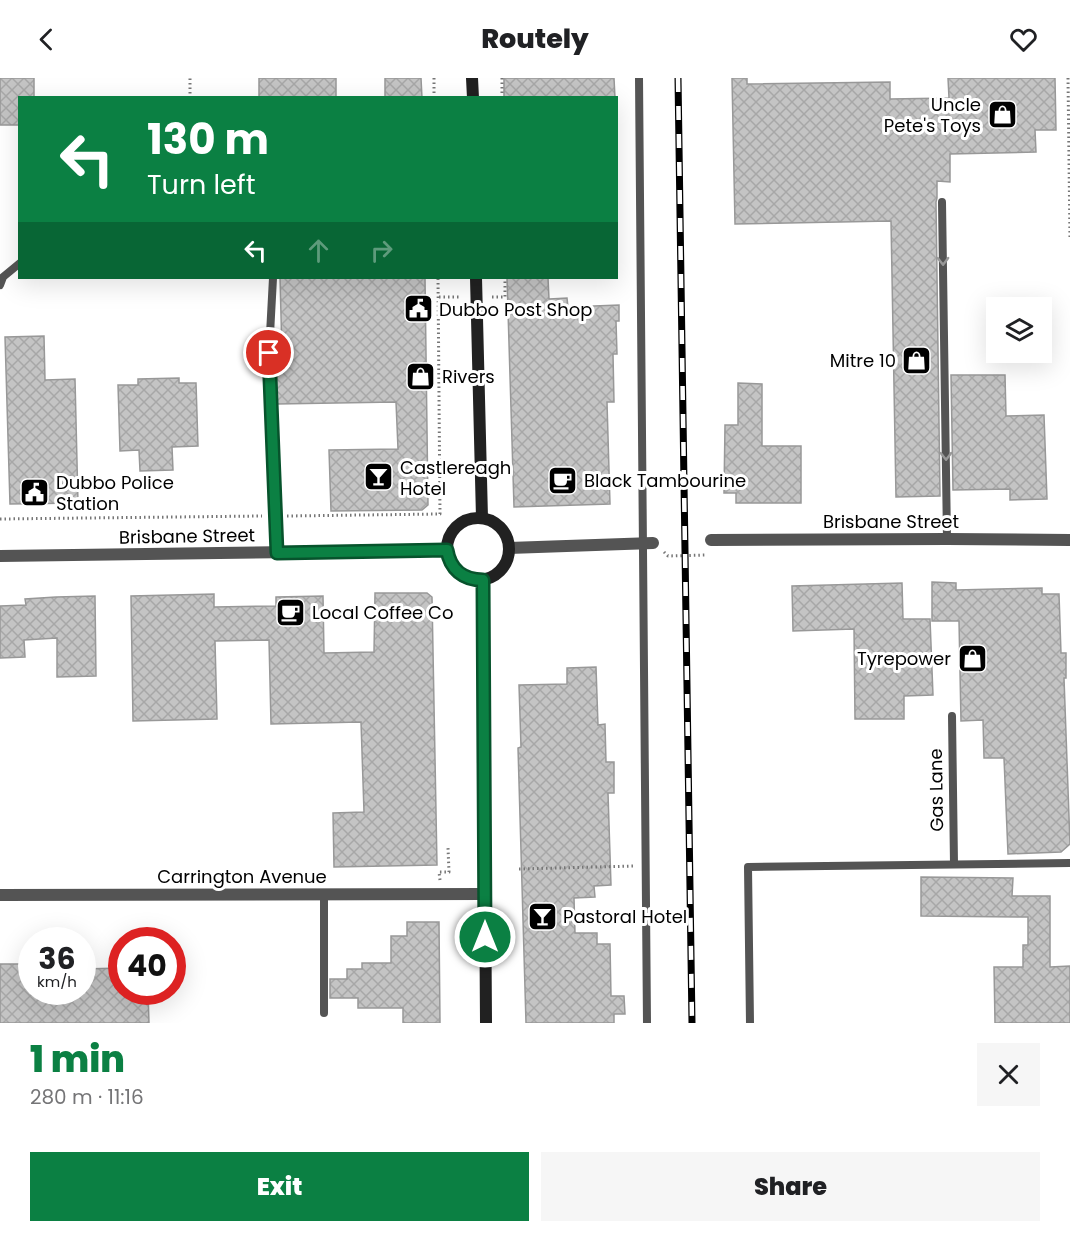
<!DOCTYPE html>
<html lang="en">
<head>
<meta charset="utf-8">
<style>
	:root { --surface:#fff; --page:#f6f6f6; --text:#202124; --muted:#757577; --accent:#0b8043 }
	body { margin:0; font-family:Poppins,sans-serif; background:var(--page); color:var(--text); height:100vh; display:flex; flex-direction:column; font-size:22px; white-space:nowrap }
	* { box-sizing:border-box; margin:0 }
	p { font-size:20px; color:var(--muted) }
	.icon { flex:none; width:33px; height:33px; fill:none; stroke:currentColor; stroke-width:2; stroke-linecap:round; stroke-linejoin:round }
	.map { position:relative; height:945px; overflow:hidden }
	.panel { display:flex; flex-direction:column; background:var(--surface); flex:1 }
	.panel>* { flex:none }
	.banner { position:absolute; left:18px; top:18px; width:600px; height:183px; border-radius:0px; box-shadow:0 6px 24px #0002; background:#0b8043; color:#fff; overflow:hidden }
	.controls { position:absolute; left:986px; top:219px; display:grid; gap:12px }
	.controls a { display:grid; place-items:center; width:66px; height:66px; border-radius:0px; background:var(--surface); box-shadow:0 6px 24px #0002; font-size:30px }
	.speed { position:absolute; left:18px; top:849px; display:flex; gap:12px; font-size:30px; font-weight:700; text-align:center }
	.speed>* { display:grid; place-content:center; width:78px; height:78px; border-radius:50%; background:var(--surface); box-shadow:0 6px 24px #0002; line-height:1 }
	.speed small { font-size:15px; font-weight:400 }
	.speed .limit { border:9px solid #d22; background:#fff; color:#111 }
	.pin { position:absolute; display:grid; place-items:center; width:51px; height:51px; color:#fff; margin:-26px; border:3px solid #fff; border-radius:50%; box-shadow:0 2px 6px #0007 }
	.me { position:absolute; width:66px; margin:-33px; rotate:0deg; stroke-linejoin:round; filter:drop-shadow(0 0 4px #0008) }
	.turn { display:flex; align-items:center; gap:21px; height:126px; padding:0 30px; font-size:27px }
	.turn .icon { width:78px; height:78px; stroke-width:2.5 }
	.turn b { display:block; font-size:42px; line-height:51px }
	.lanes { display:flex; align-items:center; height:57px; padding:0 30px; background:#0003; justify-content:center; gap:30px; direction:ltr }
	.lanes .off { opacity:.35 }
	.round { display:grid; place-items:center; flex:none; width:63px; height:63px; border-radius:0px; background:var(--page) }
	.overview { display:flex; align-items:center; justify-content:space-between; height:102px; padding:0 30px }
	h1 { font-size:36px; font-weight:800; line-height:45px; color:var(--accent) }
	.action { display:flex; gap:12px; margin-top:auto; padding:12px 30px }
	.action a { flex:1; height:69px; border-radius:0px; background:var(--accent); color:#fff; font-size:24px; font-weight:800; line-height:69px; text-align:center }
	.action a+a { background:var(--page); color:var(--text) }
	header { display:flex; justify-content:space-between; align-items:center; height:78px; padding:0 30px; background:var(--surface); font-size:27px; font-weight:800 }
	.map>svg:first-child { display:block }
	.building { fill:url(#building-cross-hatch); stroke:#989898; stroke-width:1.5 }
	.lines { fill:none; stroke-linecap:round; stroke-linejoin:round }
	.path { stroke:#767676; stroke-width:3; stroke-dasharray:1.5 3; stroke-linecap:butt }
	.lane { stroke:#545454; stroke-width:8 }
	.street { stroke:#545454; stroke-width:12 }
	.secondary { stroke:#212121; stroke-width:12 }
	.rail-casing { stroke:#000; stroke-width:7 }
	.rail { stroke:#fff; stroke-width:4.5; stroke-dasharray:14; stroke-linecap:butt }
	.oneway { stroke:#989898 }
	.route-casing { stroke:#07532c; stroke-width:15 }
	.route { stroke:#0b8043; stroke-width:10 }
	.labels { text-anchor:middle; dominant-baseline:central; stroke-width:6; stroke-linejoin:round; paint-order:stroke }
	.poi-label { font-size:18px; fill:#000; stroke:#fff; text-anchor:start }
	.street-label { font-size:18px; fill:#000; stroke:#fff }
</style>
</head>
<body>
<header><svg class="icon" aria-label="back" viewBox="0 0 24 24"><path d="M15 5l-7 7 7 7"/></svg>Routely<svg class="icon" aria-label="heart" viewBox="0 0 24 24"><path d="M12 20l-8-8c-3-5 5-10 8-4 3-6 11-1 8 4z"/></svg></header>
<div class="map">
<svg width="1070" height="945" viewBox="0 0 1070 945">
	<defs>
		<pattern id="building-cross-hatch" width="8" height="8" patternUnits="userSpaceOnUse" patternTransform="scale(1.5)"><rect width="8" height="8" fill="#c4c4c4"/><path d="M0 0l8 8M0 8l8-8" fill="none" stroke="#a7a7a7"/></pattern>
	</defs>
	<rect width="100%" height="100%" fill="#fff"/>
	<!-- building -->
	<g class="building">
		<polygon points="0,0 34,0 34,20 20,20 20,47 0,47"/>
		<rect x="259" y="0" width="77" height="20"/>
		<polygon points="385,0 421,0 422,20 385,20"/>
		<polygon points="504,0 614,0 615,20 504,20"/>
		<polygon points="732,0 747,0 747,6 890,4 890,21 949,20 948,0 1055,0 1056,52 1035,52 1036,74 950,76 950,104 937,103 937,120 936,124 940,418 896,419 891,143 735,146"/>
		<polygon points="280,200 425,200 428,427 422,432 331,433 329,372 398,371 396,324 277,326 275,275 282,275"/>
		<polygon points="507,200 548,200 549,221 567,220 568,229 619,227 619,243 616,243 617,276 613,276 614,324 607,324 610,426 514,429"/>
		<polygon points="44,258 45,302 75,301 78,425 10,426 5,259"/>
		<polygon points="951,297 1005,297 1006,338 1044,337 1047,421 1010,422 1010,411 953,412"/>
		<polygon points="179,300 179,305 196,305 198,368 172,369 173,392 140,393 139,372 120,373 118,307 138,307 138,301"/>
		<polygon points="738,305 762,306 762,368 801,368 801,425 736,425 736,415 724,415 725,347 738,347"/>
		<polygon points="932,504 956,505 956,512 1042,510 1042,516 1059,516 1061,575 1066,575 1066,600 1064,600 1070,766 1061,774 1008,776 1004,680 984,680 983,642 961,643 959,543 932,543"/>
		<polygon points="902,505 903,541 930,541 933,617 904,618 904,641 855,641 854,551 793,553 792,508"/>
		<polygon points="375,515 427,515 432,519 437,787 334,789 333,735 364,734 361,644 271,646 269,562 215,563 217,641 133,643 131,518 214,516 214,529 276,528 276,519 323,518 324,575 374,574"/>
		<polygon points="95,518 96,598 57,599 57,560 24,562 25,579 0,580 0,528 26,527 25,521 56,519"/>
		<polygon points="596,589 598,647 605,646 606,684 614,684 614,715 608,715 611,807 594,808 595,819 574,820 575,855 597,855 597,866 610,866 611,918 624,918 625,936 614,936 614,945 526,945 518,670 521,669 519,607 567,606 567,590"/>
		<polygon points="921,799 1013,800 1012,818 1050,818 1050,889 1070,888 1070,945 995,945 994,889 1023,889 1023,867 1028,867 1028,839 921,838"/>
		<polygon points="407,844 439,844 440,945 403,945 403,930 358,930 358,920 330,920 330,901 347,901 347,891 362,891 362,885 391,885 391,858 407,858"/>
		<polygon points="0,886 32,886 32,914 82,914 82,891 122,890 122,914 148,914 149,945 0,945"/>
	</g>
	<g class="lines">
		<!-- path -->
		<g class="path">
			<polyline points="434,0 434,20"/>
			<polyline points="502,0 502,20"/>
			<polyline points="1068,0 1070,162"/>
			<polyline points="190,20 190,0"/>
			<polyline points="439,219 460,219"/>
			<polyline points="492,219 505,219 505,200"/>
			<polyline points="287,438 440,436 438,200"/>
			<polyline points="0,441 262,438"/>
			<polyline points="664,474 668,478 706,477"/>
			<polyline points="519,791 634,788"/>
			<polyline points="440,802 439,794 449,794 448,770"/>
		</g>
		<!-- lane -->
		<g class="lane">
			<polyline points="639,0 647,945"/>
			<polyline points="942,124 947,461"/>
			<polyline points="273,200 269,275 277,475"/>
			<polyline points="0,207 3,199 20,185"/>
			<polyline points="952,638 954,786"/>
			<polyline points="324,816 324,935"/>
			<polyline points="750,945 748,789 1070,785"/>
		</g>
		<!-- street -->
		<g class="street">
			<polyline points="711,462 947,461 1070,462"/>
			<polyline points="509,470 653,465"/>
			<polyline points="0,478 447,472"/>
			<polyline points="0,817 485,816"/>
		</g>
		<!-- secondary -->
		<g class="secondary">
			<polyline points="472,0 473,20"/>
			<polyline points="476,200 482,440"/>
			<circle cx="478" cy="471" r="31"/>
			<polyline points="483,502 486,945"/>
		</g>
		<defs>
			<polyline id="rail" points="678,0 692,945"/>
		</defs>
		<!-- rail casing -->
		<use href="#rail" class="rail-casing"/>
		<!-- rail -->
		<use href="#rail" class="rail"/>
	</g>
	<!-- one-way arrows -->
	<defs><path id="oneway-chevron" d="M-2-3.5L2.5 0L-2 3.5" fill="none" stroke-width="1.6" stroke-linecap="round" stroke-linejoin="round" transform="scale(1.5)"/></defs>
	<g class="oneway">
		<use href="#oneway-chevron" transform="translate(943 183) rotate(89)"/>
		<use href="#oneway-chevron" transform="translate(946 378) rotate(89)"/>
	</g>
	<g class="lines">
		<defs>
			<path id="route" d="M269,275l8,200 170,-3c3,19 16,30 36,30l2,357"/>
		</defs>
		<!-- route casing -->
		<use href="#route" class="route-casing"/>
		<!-- route -->
		<use href="#route" class="route"/>
	</g>
	<!-- icons -->
	<defs>
		<symbol id="shop-square" viewBox="-11 -11 22 22"><rect x="-9" y="-9" width="18" height="18" rx="4" fill="#000" stroke="#fff"/><path d="M-5-2.5h2.3a2.7 3.5 0 0 1 5.4 0H5L5.5 6h-11ZM-1.5-2.5h3a1.5 2.3 0 0 0-3 0Z" fill="#fff"/></symbol>
		<symbol id="civic-square" viewBox="-11 -11 22 22"><rect x="-9" y="-9" width="18" height="18" rx="4" fill="#000" stroke="#fff"/><path d="M-.6-6.5H3V-4.5H.6V-3L4-1V1h2V6H-6V1h2V-1L-.6-3ZM-1.2 2.5V6h2.4V2.5Z" fill="#fff"/></symbol>
		<symbol id="bar-square" viewBox="-11 -11 22 22"><rect x="-9" y="-9" width="18" height="18" rx="4" fill="#000" stroke="#fff"/><path d="M-6-5H6L.8 .8V4.5H3.5V6h-7V4.5H-.8V.8Z" fill="#fff"/></symbol>
		<symbol id="cafe-square" viewBox="-11 -11 22 22"><rect x="-9" y="-9" width="18" height="18" rx="4" fill="#000" stroke="#fff"/><path d="M-5.5-4.5H6V0H3Q3 3.5 0 3.5H-2.5Q-5.5 3.5-5.5 0ZM3-3.2v2h1.7v-2ZM-6 4.5H4V6H-6Z" fill="#fff"/></symbol>
	</defs>
	<g fill-rule="evenodd">
		<use href="#shop-square" x="986" y="20" width="33" height="33"/>
		<use href="#civic-square" x="402" y="214" width="33" height="33"/>
		<use href="#shop-square" x="900" y="266" width="33" height="33"/>
		<use href="#shop-square" x="404" y="282" width="33" height="33"/>
		<use href="#bar-square" x="362" y="382" width="33" height="33"/>
		<use href="#cafe-square" x="546" y="386" width="33" height="33"/>
		<use href="#civic-square" x="18" y="398" width="33" height="33"/>
		<use href="#cafe-square" x="274" y="518" width="33" height="33"/>
		<use href="#shop-square" x="956" y="564" width="33" height="33"/>
		<use href="#bar-square" x="526" y="822" width="33" height="33"/>
	</g>
	<g class="labels">
		<!-- poi labels -->
		<g class="poi-label">
			<text x="981" y="26" text-anchor="end">Uncle<tspan x="981" dy="21">Pete's Toys</tspan></text>
			<text x="439" y="231">Dubbo Post Shop</text>
			<text x="896" y="282" text-anchor="end">Mitre 10</text>
			<text x="442" y="298">Rivers</text>
			<text x="400" y="389">Castlereagh<tspan x="400" dy="21">Hotel</tspan></text>
			<text x="584" y="402">Black Tambourine</text>
			<text x="56" y="404">Dubbo Police<tspan x="56" dy="21">Station</tspan></text>
			<text x="312" y="534">Local Coffee Co</text>
			<text x="951" y="580" text-anchor="end">Tyrepower</text>
			<text x="563" y="838">Pastoral Hotel</text>
		</g>
		<!-- street labels -->
		<g class="street-label">
			<text x="891" y="443">Brisbane Street</text>
			<text transform="translate(187 458) rotate(-1)">Brisbane Street</text>
			<text transform="translate(936 712) rotate(-91)">Gas Lane</text>
			<text x="242" y="798">Carrington Avenue</text>
		</g>
	</g>
</svg>
<div class="controls">
<a><svg class="icon" aria-label="layers" viewBox="0 0 24 24"><path d="M12 4l9 5-9 5-9-5zM3 14l9 5 9-5"/></svg></a>
</div>
<div class="speed"><div>36<small>km/h</small></div><div class="limit">40</div></div>
<div class="pin" style="left:269px;top:275px;background:#d93025"><svg class="icon" aria-label="arrive" viewBox="0 0 24 24"><path d="M6 21V4h12l-3 4 3 4H6"/></svg></div>
<svg class="me" style="left:485px;top:859px" viewBox="-20 -20 40 40"><circle r="17" fill="#0b8043" stroke="#fff" stroke-width="3"/><path d="M0-11L8 9 0 5-8 9z" fill="#fff"/></svg>
<div class="banner">
<div class="turn"><svg class="icon" aria-label="left" viewBox="0 0 24 24"><path d="M17 20v-9H6M10 6l-5 5 5 5"/></svg><div><b>130 m</b>Turn left</div></div>
<div class="lanes"><svg class="icon" aria-label="left" viewBox="0 0 24 24"><path d="M17 20v-9H6M10 6l-5 5 5 5"/></svg><svg class="icon off" aria-label="ahead" viewBox="0 0 24 24"><path d="M12 20V5M6 11l6-6 6 6"/></svg><svg class="icon off" aria-label="right" viewBox="0 0 24 24"><path d="M7 20v-9h11M14 6l5 5-5 5"/></svg></div>
</div>
</div>
<section class="panel">
<div class="overview"><div><h1>1 min</h1><p>280 m · 11:16</p></div><a class="round"><svg class="icon" aria-label="close" viewBox="0 0 24 24"><path d="M6 6l12 12M18 6L6 18"/></svg></a></div>
<div class="action"><a>Exit</a><a>Share</a></div>
</section>
</body>
</html>
